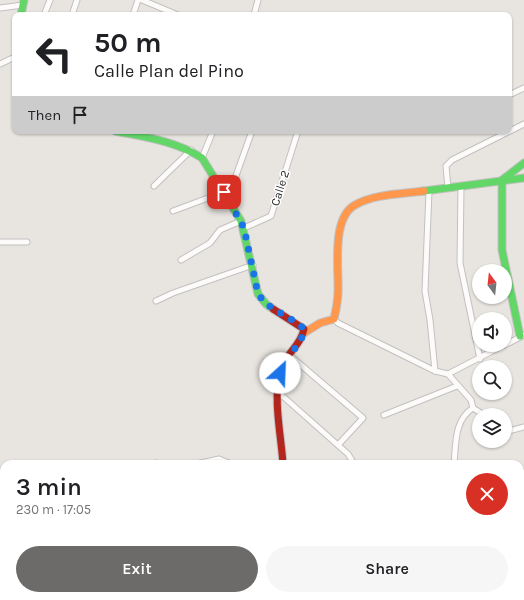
<!DOCTYPE html>
<html lang="en">
<head>
<meta charset="utf-8">
<style>
	:root { --surface:#fff; --page:#f6f6f6; --text:#202124; --muted:#757577; --accent:#6c6b6a }
	body { margin:0; font-family:Karla,sans-serif; background:var(--page); color:var(--text); height:100vh; display:flex; flex-direction:column; font-size:15px; white-space:nowrap }
	* { box-sizing:border-box; margin:0 }
	p { font-size:13px; color:var(--muted) }
	.icon { flex:none; width:22px; height:22px; fill:none; stroke:currentColor; stroke-width:2; stroke-linecap:round; stroke-linejoin:round }
	.map { position:relative; flex:1; overflow:hidden }
	.sheet { position:absolute; left:0px; top:460px; width:524px; height:140px; display:flex; flex-direction:column; background:var(--surface); border-radius:12px 12px 0 0; box-shadow:0 1px 3px #0004 }
	.sheet>* { flex:none }
	.banner { position:absolute; left:12px; top:12px; width:500px; height:122px; border-radius:8px; box-shadow:0 1px 3px #0004; background:#fff; color:var(--text); overflow:hidden }
	.needle { width:26px; rotate:345deg }
	.buttons { position:absolute; left:472px; top:264px; display:grid; gap:8px }
	.buttons a { display:grid; place-items:center; width:40px; height:40px; border-radius:50%; background:var(--surface); box-shadow:0 1px 3px #0004; font-size:20px }
	.pin { position:absolute; display:grid; place-items:center; width:34px; height:34px; color:#fff; margin:-17px; border-radius:8px; box-shadow:0 2px 6px #0006 }
	.me { position:absolute; width:44px; margin:-22px; rotate:25deg; stroke-linejoin:round; filter:drop-shadow(0 0 3px #0008) }
	.turn { display:flex; align-items:center; gap:14px; height:84px; padding:0 16px; font-size:18px }
	.turn .icon { width:52px; height:52px; stroke-width:2.5 }
	.turn b { display:block; font-size:28px; line-height:34px }
	.then { display:flex; align-items:center; height:38px; padding:0 16px; background:#0003; gap:8px; font-size:15px }
	.round { display:grid; place-items:center; flex:none; width:42px; height:42px; border-radius:21px; background:var(--page) }
	.head { display:flex; align-items:center; justify-content:space-between; height:68px; padding:0 16px }
	h1 { font-size:24px; font-weight:600; line-height:30px }
	.cta { display:flex; gap:8px; margin-top:auto; padding:8px 16px }
	.cta a { flex:1; height:46px; border-radius:24px; background:var(--accent); color:#fff; font-size:16px; font-weight:600; line-height:46px; text-align:center }
	.cta a+a { background:var(--page); color:var(--text) }
	.map>svg:first-child { display:block }
	.lines { fill:none; stroke-linecap:round; stroke-linejoin:round }
	.street-casing { stroke:#c2c1c1; stroke-width:7 }
	.fast-casing { stroke:#c2c1c1; stroke-width:9 }
	.slow-casing { stroke:#c2c1c1; stroke-width:9 }
	.jam-casing { stroke:#c2c1c1; stroke-width:9 }
	.street { stroke:#fcfbfa; stroke-width:5 }
	.fast { stroke:#63d668; stroke-width:7 }
	.slow { stroke:#ff974d; stroke-width:7 }
	.jam { stroke:#b3261e; stroke-width:7 }
	.route { stroke:#1a73e8; stroke-width:7; stroke-dasharray:0 12.6 }
	.labels { text-anchor:middle; dominant-baseline:central; stroke-width:3; stroke-linejoin:round; paint-order:stroke }
	.street-label { font-size:12px; fill:#2a2a2a; stroke:#fff }
</style>
</head>
<body>
<div class="map">
<svg width="524" height="600" viewBox="0 0 524 600">
	<rect width="100%" height="100%" fill="#e8e5e0"/>
	<g class="lines">
		<defs>
			<g id="street">
				<polyline points="142,0 178,15"/>
				<polyline points="0,8 23,5"/>
				<polyline points="44,15 50,0"/>
				<polyline points="72,15 77,0"/>
				<polyline points="133,15 138,0"/>
				<polyline points="254,15 258,0"/>
				<polyline points="0,64 15,57"/>
				<polyline points="509,95 524,88"/>
				<polyline points="202,158 213,131"/>
				<polyline points="154,186 191,150"/>
				<polyline points="461,186 460,263 480,359"/>
				<polyline points="448,188 446,166 452,160 524,124"/>
				<polyline points="429,191 425,291 430,320 435,371"/>
				<polyline points="228,198 252,131"/>
				<polyline points="173,211 224,192"/>
				<polyline points="244,228 271,216 298,131"/>
				<polyline points="0,242 27,242"/>
				<polyline points="181,260 210,243 220,230 241,221"/>
				<polyline points="156,301 173,293 253,265"/>
				<polyline points="334,319 338,323 435,371 448,374 471,400 473,408 484,415"/>
				<polyline points="505,345 524,335"/>
				<polyline points="288,354 363,418 338,445"/>
				<polyline points="448,374 504,345"/>
				<polyline points="278,392 348,454 354,464"/>
				<polyline points="384,415 457,386"/>
				<polyline points="505,432 524,427"/>
				<polyline points="156,463 160,464"/>
				<polyline points="196,464 219,459 231,464"/>
				<path d="M454,464c2,-20 0,-44 19,-56"/>
				<polyline points="520,469 524,477"/>
				<polyline points="334,596 336,600"/>
				<polyline points="393,596 394,600"/>
				<polyline points="439,596 440,600"/>
				<polyline points="497,596 497,600"/>
				<polyline points="226,600 229,596"/>
			</g>
			<g id="fast">
				<polyline points="21,15 24,0"/>
				<path d="M115,131c30,6 61,10 87,27l39,63 17,73 8,10 7,5"/>
				<polyline points="424,191 524,178"/>
				<polyline points="520,336 502,250 502,180 524,163"/>
				<polyline points="262,596 265,600"/>
			</g>
			<path id="slow" d="M304,333l16,-10 14,-4c2,-9 4,-18 4,-27 1,-23 -7,-74 17,-87 19,-11 47,-11 69,-14"/>
			<path id="jam" d="M273,309l31,20c-3,17 -20,26 -24,42 -7,30 1,63 3,93"/>
		</defs>
		<!-- street casing -->
		<use href="#street" class="street-casing"/>
		<!-- fast casing -->
		<use href="#fast" class="fast-casing"/>
		<!-- slow casing -->
		<use href="#slow" class="slow-casing"/>
		<!-- jam casing -->
		<use href="#jam" class="jam-casing"/>
		<!-- street -->
		<use href="#street" class="street"/>
		<!-- fast -->
		<use href="#fast" class="fast"/>
		<!-- slow -->
		<use href="#slow" class="slow"/>
		<!-- jam -->
		<use href="#jam" class="jam"/>
	</g>
	<g class="lines">
		<!-- route -->
		<path class="route" d="M224,192l20,36 14,66 8,10 33,20 5,5c0,14 -20,28 -24,44"/>
	</g>
	<g class="labels">
		<!-- street labels -->
		<g class="street-label">
			<text transform="translate(280 188) rotate(-72)">Calle 2</text>
		</g>
	</g>
</svg>
<div class="buttons">
<a><svg class="needle" viewBox="-14 -14 28 28"><path d="M0-13l5 13h-10z" fill="#e53935"/><path d="M0 13l5-13h-10z" fill="#757577"/></svg></a>
<a><svg class="icon" aria-label="sound" viewBox="0 0 24 24"><path d="M4 9h4l5-4v14l-5-4H4zM17 9q2 3 0 6"/></svg></a>
<a><svg class="icon" aria-label="search" viewBox="0 0 24 24"><circle cx="10" cy="10" r="6"/><path d="M15 15l6 6"/></svg></a>
<a><svg class="icon" aria-label="layers" viewBox="0 0 24 24"><path d="M12 4l9 5-9 5-9-5zM3 14l9 5 9-5"/></svg></a>
</div>
<div class="pin" style="left:224px;top:192px;background:#d93025"><svg class="icon" aria-label="arrive" viewBox="0 0 24 24"><path d="M6 21V4h12l-3 4 3 4H6"/></svg></div>
<svg class="me" style="left:280px;top:373px" viewBox="-20 -20 40 40"><circle r="19" fill="#fff"/><path d="M0-13L10 11 0 6-10 11z" fill="#1a73e8"/></svg>
<div class="banner">
<div class="turn"><svg class="icon" aria-label="left" viewBox="0 0 24 24"><path d="M17 20v-9H6M10 6l-5 5 5 5"/></svg><div><b>50 m</b>Calle Plan del Pino</div></div>
<div class="then">Then<svg class="icon" aria-label="arrive" viewBox="0 0 24 24"><path d="M6 21V4h12l-3 4 3 4H6"/></svg></div>
</div>
<section class="sheet">
<div class="head"><div><h1>3 min</h1><p>230 m · 17:05</p></div><a class="round" style="background:#d93025;color:#fff"><svg class="icon" aria-label="close" viewBox="0 0 24 24"><path d="M6 6l12 12M18 6L6 18"/></svg></a></div>
<div class="cta"><a>Exit</a><a>Share</a></div>
</section>
</div>
</body>
</html>
